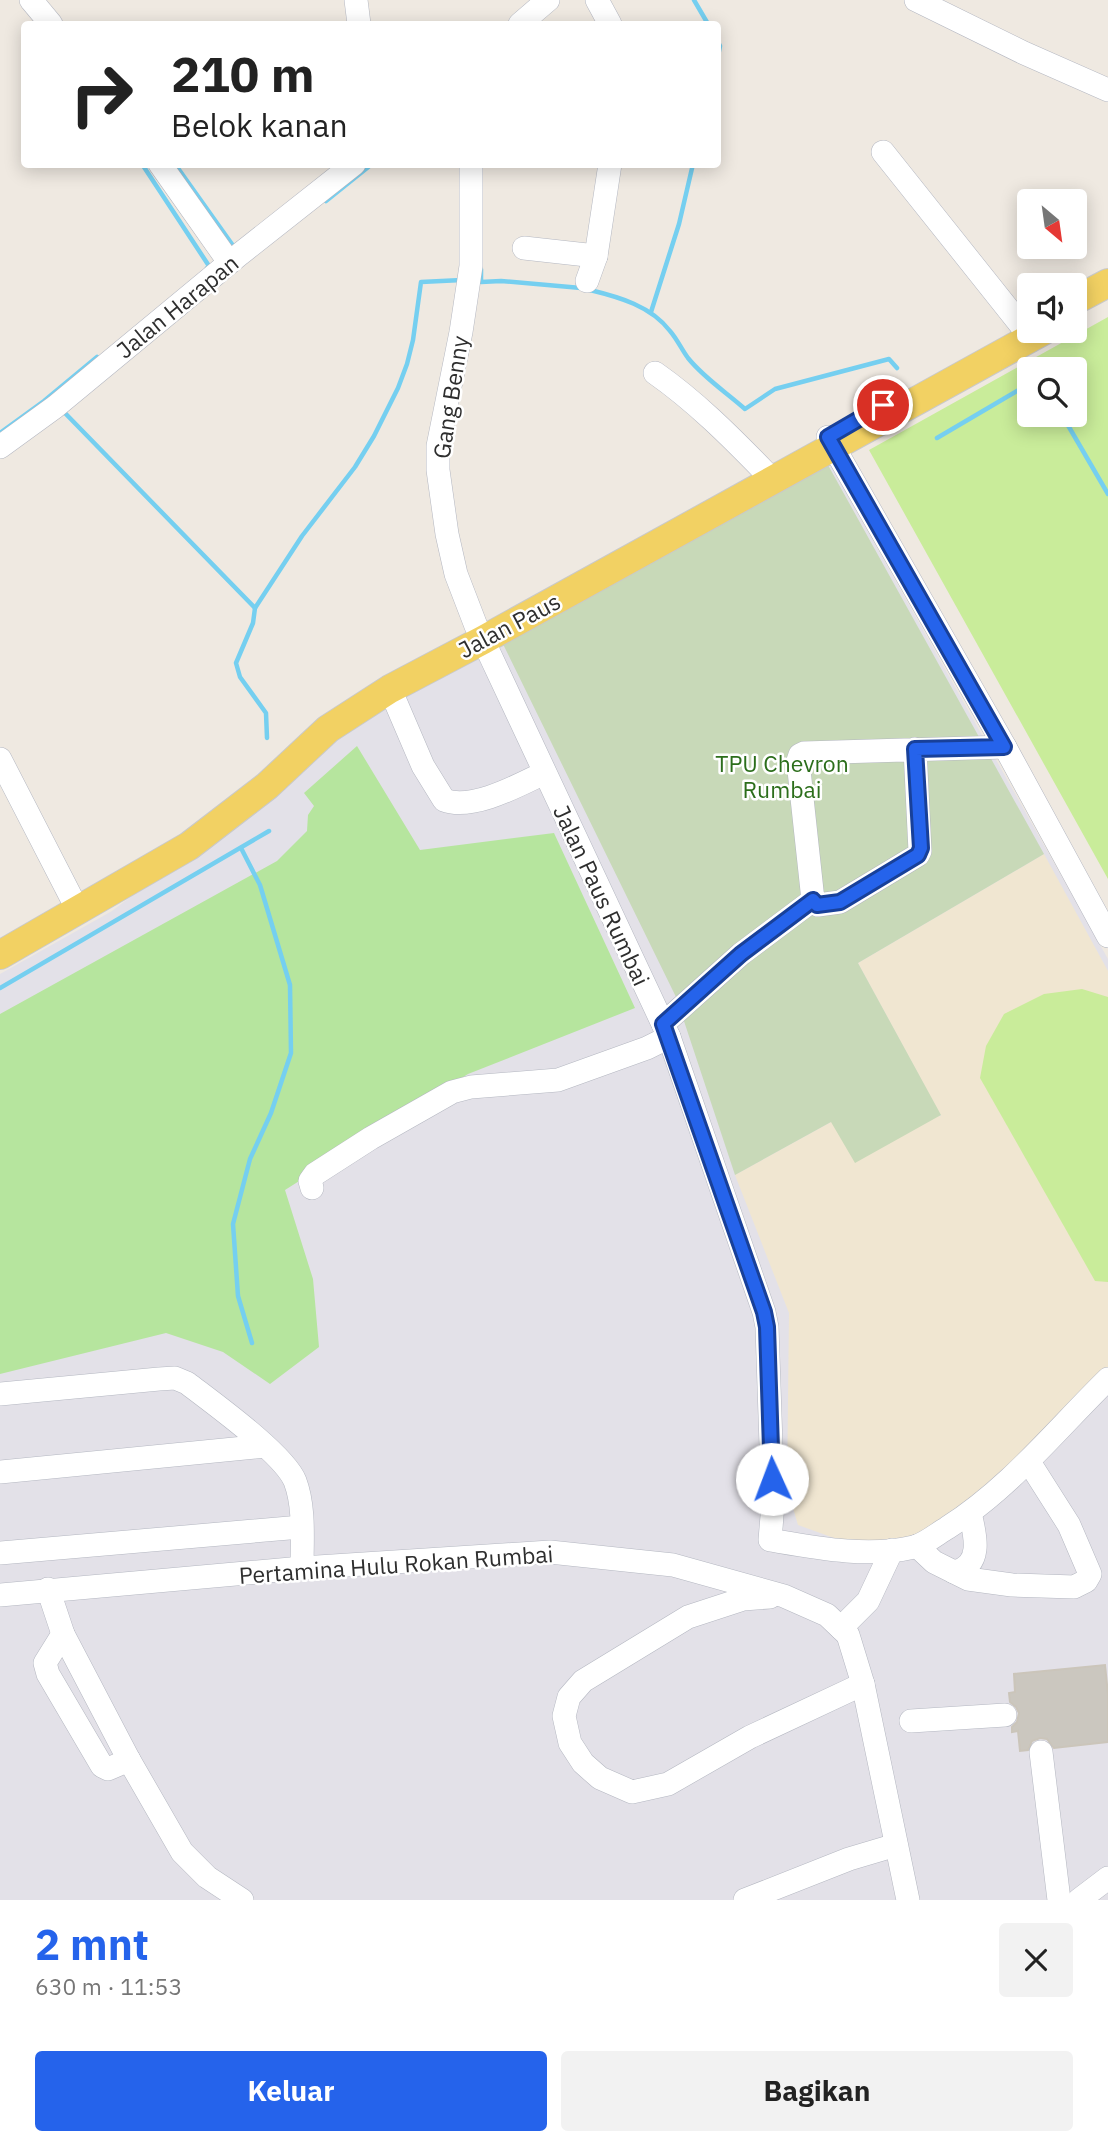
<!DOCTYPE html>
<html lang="id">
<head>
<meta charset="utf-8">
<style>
	:root { --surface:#fff; --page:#f2f2f2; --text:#222; --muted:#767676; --accent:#2563eb }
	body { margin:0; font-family:"IBM Plex Sans",sans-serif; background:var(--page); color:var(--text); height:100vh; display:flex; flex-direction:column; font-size:26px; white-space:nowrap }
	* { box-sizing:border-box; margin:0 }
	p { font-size:23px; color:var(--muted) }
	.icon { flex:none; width:38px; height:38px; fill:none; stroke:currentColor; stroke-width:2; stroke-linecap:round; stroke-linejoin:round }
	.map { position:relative; height:1900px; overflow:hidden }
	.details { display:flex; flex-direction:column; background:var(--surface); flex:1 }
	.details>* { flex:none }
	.banner { position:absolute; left:21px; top:21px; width:700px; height:147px; border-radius:7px; box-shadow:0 4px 18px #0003; background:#fff; color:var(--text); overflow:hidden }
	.needle { width:46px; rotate:151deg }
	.fabs { position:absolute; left:1017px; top:189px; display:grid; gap:14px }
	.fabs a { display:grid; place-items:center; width:70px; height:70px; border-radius:7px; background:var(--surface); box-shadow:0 4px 18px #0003; font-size:35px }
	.pin { position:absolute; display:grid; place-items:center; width:60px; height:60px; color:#fff; margin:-30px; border:4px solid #fff; border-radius:50%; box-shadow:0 2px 7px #0007 }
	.me { position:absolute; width:77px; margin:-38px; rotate:358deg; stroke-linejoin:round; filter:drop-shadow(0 0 5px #0008) }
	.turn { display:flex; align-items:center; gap:24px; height:147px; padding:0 35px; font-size:32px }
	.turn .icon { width:91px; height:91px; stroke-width:2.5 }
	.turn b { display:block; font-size:49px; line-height:60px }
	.round { display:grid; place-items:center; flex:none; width:74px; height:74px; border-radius:7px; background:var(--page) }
	.overview { display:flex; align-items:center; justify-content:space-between; height:119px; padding:0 35px }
	h1 { font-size:42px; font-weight:800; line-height:52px; color:var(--accent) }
	.cta { display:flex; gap:14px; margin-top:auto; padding:14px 35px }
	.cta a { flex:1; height:80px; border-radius:7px; background:var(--accent); color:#fff; font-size:28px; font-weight:800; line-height:80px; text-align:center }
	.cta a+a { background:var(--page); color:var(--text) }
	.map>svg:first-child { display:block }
	.industrial { fill:#e3e1e8 }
	.education { fill:#f0e6d1 }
	.green { fill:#b6e59e }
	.cemetery { fill:#c8d9b8 }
	.pitch { fill:#c9ec9a; fill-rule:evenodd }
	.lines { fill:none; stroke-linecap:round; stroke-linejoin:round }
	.stream { stroke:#75cff0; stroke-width:4.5 }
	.building { fill:#cbc7bf; stroke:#cbc5ba; stroke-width:2 }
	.minor-casing { stroke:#b4b7c1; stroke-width:24 }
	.major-casing { stroke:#c9c9c9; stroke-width:30 }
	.minor { stroke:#fff; stroke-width:23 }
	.major { stroke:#f2d163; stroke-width:28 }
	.route-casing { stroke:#184099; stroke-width:18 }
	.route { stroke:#2563eb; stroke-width:12 }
	.labels { text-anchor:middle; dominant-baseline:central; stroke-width:5; stroke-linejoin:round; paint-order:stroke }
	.street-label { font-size:23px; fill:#2e2e2e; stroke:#fff }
	.park-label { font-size:23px; fill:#2c6e1b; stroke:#fff }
</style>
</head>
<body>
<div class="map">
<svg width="1108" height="1900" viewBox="0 0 1108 1900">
	<rect width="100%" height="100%" fill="#efe9e1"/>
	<!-- industrial -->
	<polygon class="industrial" points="827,459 1108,959 1108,1900 0,1900 0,974 112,911 221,828 326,730"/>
	<!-- education -->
	<polygon class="education" points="1044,854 1108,971 1108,1368 988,1491 929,1536 848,1543 798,1525 787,1488 789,1313 735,1175 831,1122 941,1116 858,963"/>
	<!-- green -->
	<polygon class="green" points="357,746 420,850 554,833 635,1008 468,1074 285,1190 313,1279 319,1347 270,1384 223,1352 166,1333 0,1374 0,1014 277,861 307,831 308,815 314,806 304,793"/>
	<!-- cemetery -->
	<polygon class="cemetery" points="828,465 1044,854 858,963 941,1115 855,1163 831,1122 735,1175 676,997 502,642"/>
	<!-- pitch -->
	<g class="pitch">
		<path d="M1108,317v562l-239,-429zM1029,369h45v46h-45z"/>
		<polygon points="1082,989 1108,997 1108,1282 1095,1281 980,1078 986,1046 1004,1014 1044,994"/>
	</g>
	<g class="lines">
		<!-- stream -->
		<g class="stream">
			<polyline points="694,0 708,24"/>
			<polyline points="718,42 720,46 718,56"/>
			<polyline points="142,164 209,266 207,268"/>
			<polyline points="175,164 234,247 236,246"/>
			<polyline points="326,201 372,164"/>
			<polyline points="481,269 481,282 501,281 581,288"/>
			<path d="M590,290c29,7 61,16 80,41 7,8 12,19 18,27 16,20 38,34 57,51l30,-20 114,-30 8,9"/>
			<polyline points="651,312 679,224 693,164"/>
			<polyline points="63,411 255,608"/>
			<polyline points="1062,415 1108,494"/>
			<polyline points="0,433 44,401 97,357"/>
			<polyline points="937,438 1029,384"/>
			<polyline points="267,738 266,713 240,677 236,663 253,623 255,608 302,536 355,467 374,436 398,388 407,364 413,340 421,282 462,280"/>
			<polyline points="241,848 260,885 290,985 291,1053 271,1113 250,1159 233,1224 238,1296 252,1343"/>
			<polyline points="0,988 269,831"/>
		</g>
	</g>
	<!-- building -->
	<polygon class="building" points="1105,1665 1108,1694 1108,1742 1054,1748 1047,1739 1040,1738 1032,1741 1028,1750 1020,1751 1018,1731 1012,1732 1012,1727 1017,1722 1019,1713 1016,1707 1010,1702 1009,1693 1015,1692 1014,1674"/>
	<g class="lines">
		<defs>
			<g id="minor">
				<polyline points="31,0 51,24"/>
				<polyline points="356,0 359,24"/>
				<polyline points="597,0 610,24"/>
				<polyline points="916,0 1024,53 1108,90"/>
				<polyline points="520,24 548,0"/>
				<polyline points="883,152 1024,329"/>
				<polyline points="160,164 229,262"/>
				<polyline points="471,164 471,266 461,332 438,446 438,470 447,534 456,574 476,626"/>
				<polyline points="524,248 596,256"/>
				<polyline points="587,281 596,256 610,164"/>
				<path d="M655,373c40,28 75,63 109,98"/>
				<polyline points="828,437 1005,747 1108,936"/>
				<polyline points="0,447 55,407 240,254 354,164"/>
				<path d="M483,640l186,397 95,275 3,15 6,177 -3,36c47,8 98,18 144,7 11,-3 23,-13 33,-19 63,-40 108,-97 161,-149"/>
				<path d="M390,689l33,77 21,34c28,11 75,-15 100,-27"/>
				<polyline points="915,749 920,851 918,855 840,902 818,905 813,900 798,761 800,755 804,753 1005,747"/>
				<polyline points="0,759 71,897"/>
				<polyline points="663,1024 741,954 813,900"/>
				<polyline points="312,1188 310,1181 315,1174 371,1138 452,1092 471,1087 558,1080 647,1048 669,1037"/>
				<path d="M0,1394l159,-15 16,-1 12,5c26,20 97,71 108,98 10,26 7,60 7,87"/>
				<polyline points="0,1472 265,1446"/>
				<polyline points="917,1546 934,1562 968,1579 1012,1585 1074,1587 1086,1581 1090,1574 1069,1525 1029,1462"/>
				<polyline points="0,1553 301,1527"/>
				<path d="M954,1572c30,-7 21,-38 16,-59"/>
				<polyline points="48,1589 63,1634 129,1760 182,1852 207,1877 242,1900"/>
				<polyline points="0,1595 302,1568 550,1552 673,1565 784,1596 827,1615 848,1635 863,1684 908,1900"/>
				<polyline points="770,1597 743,1599 688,1617 583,1681 569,1697 564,1716 570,1743 583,1763 600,1778 632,1792 668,1784 750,1737 863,1684"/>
				<polyline points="841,1628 868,1601 892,1550"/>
				<polyline points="63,1634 45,1663 48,1674 102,1766 108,1769 129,1760"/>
				<polyline points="911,1721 1005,1715"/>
				<polyline points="1041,1752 1059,1900"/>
				<polyline points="745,1900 849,1859 896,1845"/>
				<polyline points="1079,1900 1108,1878"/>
			</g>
			<g id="major">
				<polyline points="1074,301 1108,283"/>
				<polyline points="0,955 189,846 267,786 328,729 390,689 483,640 1043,331"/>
			</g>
		</defs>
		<!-- minor casing -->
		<use href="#minor" class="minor-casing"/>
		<!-- major casing -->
		<use href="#major" class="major-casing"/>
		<!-- minor -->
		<use href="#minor" class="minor"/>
		<!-- major -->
		<use href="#major" class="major"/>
	</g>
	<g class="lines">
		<defs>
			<polyline id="route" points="772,1479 767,1327 764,1312 663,1024 741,954 813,900 817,905 840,902 918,855 921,848 915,749 1004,747 828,437 883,405"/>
		</defs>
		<!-- route casing -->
		<use href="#route" class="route-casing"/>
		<!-- route -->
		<use href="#route" class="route"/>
	</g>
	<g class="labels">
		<!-- street labels -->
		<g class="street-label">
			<text transform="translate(177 306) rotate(-39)">Jalan Harapan</text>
			<text transform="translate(450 397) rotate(-81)">Gang Benny</text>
			<text transform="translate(509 625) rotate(-28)">Jalan Paus</text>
			<text transform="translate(602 895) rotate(65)">Jalan Paus Rumbai</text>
			<text transform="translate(396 1564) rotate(-4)">Pertamina Hulu Rokan Rumbai</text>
		</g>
		<!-- park labels -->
		<g class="park-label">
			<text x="782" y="763">TPU Chevron<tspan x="782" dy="26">Rumbai</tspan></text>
		</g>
	</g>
</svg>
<div class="fabs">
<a><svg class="needle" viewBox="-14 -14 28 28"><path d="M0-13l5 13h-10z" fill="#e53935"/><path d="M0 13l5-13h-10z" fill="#767676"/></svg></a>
<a><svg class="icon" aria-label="sound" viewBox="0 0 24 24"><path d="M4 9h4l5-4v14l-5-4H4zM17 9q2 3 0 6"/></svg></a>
<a><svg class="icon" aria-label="search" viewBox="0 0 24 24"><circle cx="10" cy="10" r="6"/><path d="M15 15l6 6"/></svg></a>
</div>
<div class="pin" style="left:883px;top:405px;background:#d93025"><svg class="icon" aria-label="arrive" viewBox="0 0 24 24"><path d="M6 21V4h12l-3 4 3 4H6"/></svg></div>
<svg class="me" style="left:772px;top:1479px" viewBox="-20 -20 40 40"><circle r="19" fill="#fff"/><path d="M0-13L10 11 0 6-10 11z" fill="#2563eb"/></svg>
<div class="banner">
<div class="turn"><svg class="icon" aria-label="right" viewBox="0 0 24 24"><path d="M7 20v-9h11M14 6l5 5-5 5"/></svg><div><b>210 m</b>Belok kanan</div></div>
</div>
</div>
<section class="details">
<div class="overview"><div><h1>2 mnt</h1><p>630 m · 11:53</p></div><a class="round"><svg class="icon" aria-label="close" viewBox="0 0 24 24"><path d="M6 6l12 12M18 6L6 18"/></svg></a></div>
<div class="cta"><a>Keluar</a><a>Bagikan</a></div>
</section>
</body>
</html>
